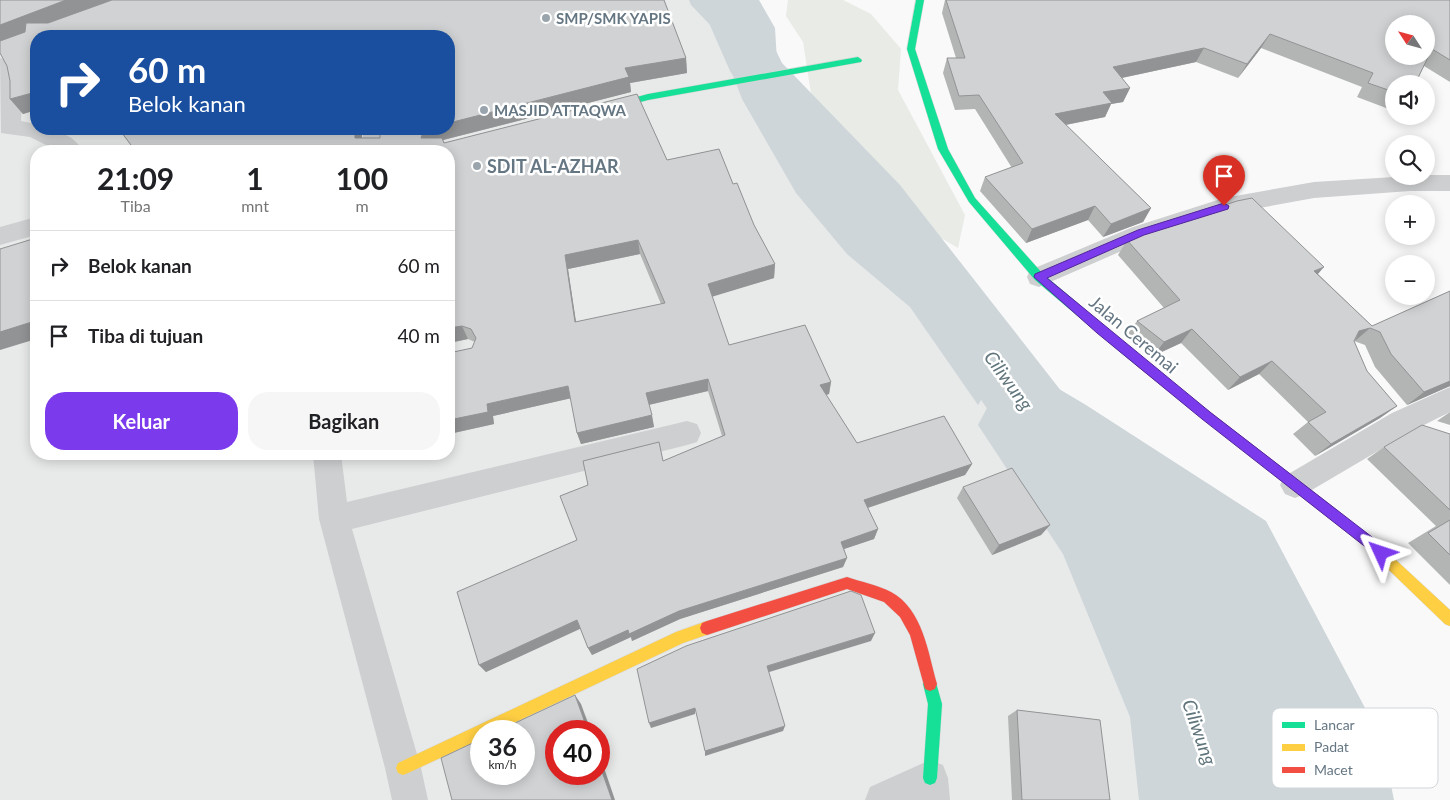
<!DOCTYPE html>
<html lang="id">
<head>
<meta charset="utf-8">
<style>
	:root { --surface:#fff; --page:#f6f6f6; --text:#202124; --muted:#757577; --line:#e0e0e0; --accent:#7c3aed }
	body { margin:0; font-family:Lato,sans-serif; background:var(--page); color:var(--text); height:100vh; display:flex; flex-direction:column; font-size:19px; white-space:nowrap }
	* { box-sizing:border-box; margin:0 }
	p { font-size:16px; color:var(--muted) }
	.icon { flex:none; width:28px; height:28px; fill:none; stroke:currentColor; stroke-width:2; stroke-linecap:round; stroke-linejoin:round }
	.map { position:relative; flex:1; overflow:hidden }
	.side { position:absolute; left:30px; top:145px; width:425px; height:315px; display:flex; flex-direction:column; background:var(--surface); border-radius:20px; box-shadow:0 2px 12px #0003 }
	.side>* { flex:none }
	.banner { position:absolute; left:30px; top:30px; width:425px; height:105px; border-radius:20px; box-shadow:0 2px 12px #0003; background:#1a4fa0; color:#fff; overflow:hidden }
	.needle { width:32px; rotate:306deg }
	.fabs { position:absolute; left:1385px; top:15px; display:grid; gap:10px }
	.fabs a { display:grid; place-items:center; width:50px; height:50px; border-radius:50%; background:var(--surface); box-shadow:0 2px 12px #0003; font-size:25px }
	.speed { position:absolute; left:470px; top:720px; display:flex; gap:10px; font-size:25px; font-weight:700; text-align:center }
	.speed>* { display:grid; place-content:center; width:65px; height:65px; border-radius:50%; background:var(--surface); box-shadow:0 2px 12px #0003; line-height:1 }
	.speed small { font-size:12px; font-weight:400 }
	.speed .limit { border:8px solid #d22; background:#fff; color:#111 }
	.pin { position:absolute; display:grid; place-items:center; width:42px; height:42px; color:#fff; margin:-51px -21px; border-radius:50% 50% 50% 0; rotate:-45deg; box-shadow:0 0 5px #0007 }
	.pin .icon { rotate:45deg }
	.me { position:absolute; width:55px; margin:-28px; rotate:312deg; stroke-linejoin:round; filter:drop-shadow(0 0 4px #0008) }
	.turn { display:flex; align-items:center; gap:18px; height:105px; padding:0 15px; font-size:22px }
	.turn .icon { width:65px; height:65px; stroke-width:2.5 }
	.turn b { display:block; font-size:35px; line-height:42px }
	.eta { display:flex; justify-content:space-evenly; align-items:center; height:85px; text-align:center }
	.eta b { font-size:30px; font-weight:700; line-height:35px }
	.primary-button { display:flex; gap:10px; margin-top:auto; padding:10px 15px }
	.primary-button a { flex:1; height:58px; border-radius:20px; background:var(--accent); color:#fff; font-size:20px; font-weight:700; line-height:58px; text-align:center }
	.primary-button a+a { background:var(--page); color:var(--text) }
	ul { padding:0; list-style:none }
	li { display:flex; align-items:center; gap:15px; height:70px; padding:0 15px; border-top:1px solid var(--line) }
	li div { flex:1 }
	li b { display:block; font-size:19px }
	li em { font-style:normal }
	.map>svg:first-child { display:block }
	.built { fill:#e8e9e9; fill-rule:evenodd }
	.green { fill:#e8ebe6 }
	.water { fill:#ced6d9 }
	.lines { fill:none; stroke-linecap:round; stroke-linejoin:round }
	.river { fill:#ced6d9; fill-rule:evenodd }
	.fast-casing { stroke:#d5d6d7; stroke-width:1 }
	.slow-casing { stroke:#d5d6d7; stroke-width:1 }
	.jam-casing { stroke:#d5d6d7; stroke-width:1 }
	.street { fill:#cecfd0; fill-rule:evenodd }
	.fast { fill:#16e098; fill-rule:evenodd }
	.slow { fill:#ffcf43; fill-rule:evenodd }
	.jam { fill:#f24e42; fill-rule:evenodd }
	.wall { fill:#b3b5b5; fill-rule:evenodd }
	.shaded-wall { fill:#929394 }
	.building { fill:#d0d2d3; stroke:#929394; fill-rule:evenodd }
	.route { fill:#7c3aed; stroke:#51269a }
	.poi-dot { fill:#99a4ac; stroke:#fff; stroke-width:2 }
	.labels { text-anchor:middle; dominant-baseline:central; stroke-width:5; stroke-linejoin:round; paint-order:stroke }
	.far-poi-label { font-size:15px; font-weight:bold; fill:#657683; stroke:#fff; text-anchor:start }
	.poi-label { font-size:18px; font-weight:bold; fill:#657683; stroke:#fff; text-anchor:start }
	.street-label { font-size:18px; fill:#657683; stroke:#fff }
	.water-label { font-size:19px; font-style:italic; fill:#60757c; stroke:#fff }
	.key { fill:#fff; stroke:#d1d6da; stroke-width:1 }
	.key-label { font-size:14px; fill:#657683 }
</style>
</head>
<body>
<div class="map">
<svg width="1450" height="800" viewBox="0 0 1450 800">
	<rect width="100%" height="100%" fill="#f9f9f9"/>
	<!-- built -->
	<path class="built" d="M0,0h719l462,696v104h-1181zM36,36h413v93h-413zM36,151h413v303h-413zM481,731h43v43h-43zM556,731h43v43h-43z"/>
	<!-- green -->
	<polygon class="green" points="788,0 843,0 871,14 901,49 898,90 965,215 958,248 931,232 875,167 827,124 812,100 803,42 786,16"/>
	<!-- water -->
	<g class="water">
		<polygon points="689,0 759,0 775,28 778,77 864,201 936,256 1011,353 978,405 910,307 847,254 796,193 742,99 716,31 691,5"/>
		<polygon points="1012,361 1086,405 1266,521 1382,740 1394,800 1139,800 1130,717 1063,554 978,425"/>
	</g>
	<g class="lines">
		<!-- river -->
		<polygon class="river" points="699,0 751,0 782,63 900,185 1094,433 1105,458 1094,483 1066,493 1038,483 856,217 738,83 730,71"/>
		<defs>
			<g id="fast">
				<polygon points="916,0 924,0 915,49 948,149 975,198 1043,274 1145,360 1146,363 1145,366 1137,366 1035,280 969,202 938,149 907,49"/>
				<polygon points="858,57 862,60 861,62 648,100 603,112 599,109 600,107 648,94"/>
				<polygon points="930,677 935,679 942,704 937,778 935,783 930,785 925,783 923,778 928,704 923,684 925,679"/>
			</g>
			<g id="slow">
				<polygon points="1334,509 1371,537 1450,610 1450,626 1445,624 1363,545 1330,519 1328,515 1330,511"/>
				<polygon points="707,621 712,623 714,628 712,633 683,643 497,731 481,731 481,739 408,773 403,775 398,773 396,768 398,763 676,632"/>
			</g>
			<g id="jam">
				<polygon points="1141,359 1338,511 1340,515 1338,519 1334,521 1330,519 1137,366 1136,363 1137,360"/>
				<path d="M847,577c14,5 31,8 44,15 32,17 37,61 46,92l-2,5 -5,2 -5,-2 -15,-54 -10,-18 -16,-15 -37,-13 -140,46 -5,-2 -2,-5 2,-5 5,-2z"/>
			</g>
		</defs>
		<!-- fast casing -->
		<use href="#fast" class="fast-casing"/>
		<!-- slow casing -->
		<use href="#slow" class="slow-casing"/>
		<!-- jam casing -->
		<use href="#jam" class="jam-casing"/>
		<!-- street -->
		<g class="street">
			<path d="M0,58l7,2c15,19 16,37 14,61l15,3v5c18,0 38,5 47,22h-25l-28,-14 -29,-4z"/>
			<rect x="363" y="129" width="22" height="22"/>
			<polygon points="1426,175 1450,175 1450,191 1410,191 1314,198 1226,214 1149,239 1039,287 1030,284 1027,277 1030,270 1133,227 1224,198 1314,182"/>
			<polygon points="36,217 36,235 0,245 0,227"/>
			<polygon points="1450,387 1450,412 1412,431 1305,494 1295,498 1285,494 1280,485 1285,476 1392,413"/>
			<polygon points="687,421 697,424 701,433 697,442 687,445 352,529 421,768 428,800 392,800 385,768 319,519 313,454 341,454 347,502"/>
			<polygon points="930,760 943,765 948,778 950,800 865,800 870,787"/>
		</g>
		<!-- fast -->
		<use href="#fast" class="fast"/>
		<!-- slow -->
		<use href="#slow" class="slow"/>
		<!-- jam -->
		<use href="#jam" class="jam"/>
	</g>
	<!-- wall -->
	<g class="wall">
		<path d="M0,0h664l22,58 1,15 -57,10 1,9 -188,48 1,3 193,-49 30,66 52,-11 14,35 4,-1 17,42 21,39 -1,14 -62,18 17,49 76,-20 26,57 -2,12 -3,1 31,48 87,-27 28,48 -7,11 -97,33 10,21 -4,10 -30,10 3,9 -4,9 -163,52 -48,22 -1,-4 -39,18 -4,-7 -8,-20 -94,44 -7,-7 -22,-73 120,-52 -17,-44 28,-11 -5,-24 76,-19 4,19 59,-25 -14,-45 -59,14 5,22 -73,17 -4,-11 -6,-35 -78,18 1,8 -45,10v-81l23,-5 3,-6 -7,-3 -19,4v-192h-327l12,-2 -15,-20h243v9h18v-9h69v-93h-413v74l-13,4 -13,-15v-18l-3,-15 -7,-13zM640,254l21,50 -85,18 -8,-53z"/>
		<polygon points="945,0 1450,0 1450,82 1424,66 1394,84 1394,111 1357,97 1362,87 1261,48 1238,78 1196,62 1122,78 1130,88 1123,102 1111,104 1105,117 1066,125 1151,208 1143,222 1103,237 1088,220 1026,243 980,191 985,177 1012,168 975,109 955,110 943,73 947,58 956,58 942,13"/>
		<polygon points="1127,240 1318,274 1372,326 1450,291 1450,386 1407,405 1375,367 1365,345 1354,341 1367,371 1397,406 1380,418 1315,456 1293,434 1308,422 1259,374 1228,390 1181,343 1153,356 1127,335 1137,321 1164,308 1118,255"/>
		<polygon points="1450,412 1450,425 1437,421"/>
		<polygon points="1450,434 1450,585 1408,543 1436,526 1367,459 1384,447"/>
		<polygon points="963,487 1050,525 1041,535 992,555 957,498"/>
		<polygon points="1017,710 1110,800 1012,800 1008,716"/>
	</g>
	<!-- shaded-wall -->
	<g class="shaded-wall">
		<polygon points="66,0 117,0 0,44 0,25"/>
		<polygon points="1270,34 1261,48 1238,78 1247,64"/>
		<polygon points="1204,48 1196,62 1107,81 1113,67"/>
		<polygon points="686,58 687,73 630,83 631,92 439,141 421,138 424,130 427,129 449,129 449,123 625,68"/>
		<polygon points="1130,88 1123,102 1111,104 1105,117 1049,128 1055,114 1103,92"/>
		<polygon points="36,92 36,110 23,114 10,99"/>
		<polygon points="355,129 362,129 362,148 355,138"/>
		<polygon points="1095,206 1088,220 1026,243 1032,229"/>
		<polygon points="1151,208 1143,222 1103,237 1111,224"/>
		<polygon points="638,240 640,254 568,269 578,335 575,322 565,255"/>
		<polygon points="775,264 774,278 708,298 708,284"/>
		<polygon points="1324,267 1311,282 1314,271"/>
		<polygon points="36,315 36,339 0,350 0,332"/>
		<polygon points="462,326 468,339 449,343 449,328"/>
		<polygon points="1370,328 1355,341 1359,331"/>
		<polygon points="1192,329 1181,343 1153,356 1164,342"/>
		<polygon points="1272,361 1259,374 1228,390 1240,377"/>
		<polygon points="708,379 708,391 648,405 646,393"/>
		<polygon points="1450,381 1450,386 1407,405 1424,392"/>
		<polygon points="831,382 829,394 818,397 820,385"/>
		<polygon points="568,386 572,398 493,416 494,424 449,434 449,420 487,404"/>
		<polygon points="1397,406 1380,418 1315,456 1331,444"/>
		<polygon points="652,415 654,427 581,444 577,433"/>
		<polygon points="972,464 965,475 861,510 864,500"/>
		<polygon points="1050,525 1041,535 992,555 999,545"/>
		<polygon points="878,529 874,539 838,551 841,542"/>
		<polygon points="847,558 843,567 680,619 632,641 631,637 592,655 588,648 628,630 679,611"/>
		<polygon points="577,620 582,628 486,672 479,665"/>
		<polygon points="875,633 871,641 766,673 767,666"/>
		<polygon points="575,695 581,704 591,731 588,731"/>
		<polygon points="695,708 695,714 651,728 649,723"/>
		<polygon points="785,726 783,731 705,756 705,751"/>
		<polygon points="599,753 615,800 612,800 599,763"/>
	</g>
	<!-- building -->
	<g class="building">
		<polygon points="0,0 66,0 0,25"/>
		<polygon points="112,0 664,0 686,58 625,68 629,77 449,123 449,36 36,36 36,92 10,99 10,81 7,66 0,53 0,41 25,32 26,23 48,23"/>
		<path d="M946,0h504v60l-18,-11 -17,35h-21v8l-26,-9 5,-10 -103,-39 -23,30 -43,-16 -91,19 17,21 -27,4 9,11 -57,11 96,94 -40,16 -16,-18 -63,23 -47,-52 38,-14 -44,-68 -20,1 -12,-38h18zM1394,24h32v32h-32z"/>
		<path d="M637,94l30,66 52,-11 14,35 4,-1 17,42 21,39 -67,20 21,61 76,-20 26,57 -11,3 37,58 87,-27 28,48 -108,36 14,29 -37,13 6,16 -168,53 -50,23 -1,-4 -40,18 -11,-28 -98,45 -22,-73 120,-52 -17,-44 28,-11 -5,-24 76,-19 4,19 62,-26 -17,-56 -62,14 6,22 -75,18 -9,-47 -81,18 1,8 -39,8v-67l23,-5 4,-10 -5,-9 -9,-3 -13,2v-177h-78l-1,-4 -38,4h-210l12,-2 -15,-20h236v9h25v-9h47l-3,1 -3,8h21l2,5zM638,240l27,63 -90,19 -10,-67z"/>
		<polygon points="1252,198 1324,267 1314,271 1372,326 1450,291 1450,381 1424,392 1391,354 1380,332 1370,328 1359,331 1354,341 1367,371 1397,406 1331,444 1308,422 1326,412 1272,361 1240,377 1192,329 1164,342 1137,321 1180,300 1127,240 1159,226 1237,201"/>
		<polygon points="36,238 36,315 35,321 0,332 0,249"/>
		<polygon points="1422,425 1450,434 1450,510 1384,447"/>
		<polygon points="1012,468 1050,525 999,545 963,487"/>
		<polygon points="1450,520 1450,555 1428,533"/>
		<polygon points="851,591 861,595 875,633 767,666 785,726 705,751 695,708 649,723 637,669 686,646"/>
		<polygon points="575,695 588,731 556,731 556,774 599,774 599,763 612,800 452,800 441,758 481,739 481,774 524,774 524,731 498,731"/>
		<polygon points="1017,710 1100,720 1110,800 1022,800"/>
	</g>
	<!-- route -->
	<polygon class="route" points="1224,203 1229,206 1228,209 1144,235 1047,278 1210,412 1372,537 1385,549 1387,553 1385,558 1381,559 1363,545 1202,419 1097,333 1034,277 1035,274 1138,230"/>
	<!-- markers -->
	<g class="poi-dot">
		<circle cx="546" cy="18" r="5"/>
		<circle cx="484" cy="110" r="5"/>
		<circle cx="477" cy="166" r="5"/>
	</g>
	<g class="labels">
		<!-- far-poi labels -->
		<g class="far-poi-label">
			<text x="556" y="18">SMP/SMK YAPIS</text>
			<text x="494" y="110">MASJID ATTAQWA</text>
		</g>
		<!-- poi labels -->
		<g class="poi-label">
			<text x="487" y="166">SDIT AL-AZHAR</text>
		</g>
		<!-- street labels -->
		<g class="street-label">
			<text transform="translate(1134 334) rotate(40)">Jalan Ceremai</text>
		</g>
		<!-- water labels -->
		<g class="water-label">
			<text transform="translate(1009 380) rotate(54)">Ciliwung</text>
			<text transform="translate(1200 732) rotate(71)">Ciliwung</text>
		</g>
	</g>
	<!-- legend -->
	<rect x="1272" y="708" width="166" height="80" rx="8" class="key"/>
	<rect x="1282" y="722" width="23" height="6" fill="#16e098"/>
	<rect x="1282" y="744" width="23" height="7" fill="#ffcf43"/>
	<rect x="1282" y="767" width="23" height="6" fill="#f24e42"/>
	<g class="key-label">
		<text x="1314" y="730">Lancar</text>
		<text x="1314" y="752">Padat</text>
		<text x="1314" y="775">Macet</text>
	</g>
</svg>
<div class="fabs">
<a><svg class="needle" viewBox="-14 -14 28 28"><path d="M0-13l5 13h-10z" fill="#e53935"/><path d="M0 13l5-13h-10z" fill="#757577"/></svg></a>
<a><svg class="icon" aria-label="sound" viewBox="0 0 24 24"><path d="M4 9h4l5-4v14l-5-4H4zM17 9q2 3 0 6"/></svg></a>
<a><svg class="icon" aria-label="search" viewBox="0 0 24 24"><circle cx="10" cy="10" r="6"/><path d="M15 15l6 6"/></svg></a>
<a>+</a>
<a>−</a>
</div>
<div class="speed"><div>36<small>km/h</small></div><div class="limit">40</div></div>
<div class="pin" style="left:1224px;top:206px;background:#d93025"><svg class="icon" aria-label="arrive" viewBox="0 0 24 24"><path d="M6 21V4h12l-3 4 3 4H6"/></svg></div>
<svg class="me" style="left:1381px;top:553px" viewBox="-20 -20 40 40"><path d="M0-17L14 15 0 8-14 15z" fill="#7c3aed" stroke="#fff" stroke-width="4"/></svg>
<div class="banner">
<div class="turn"><svg class="icon" aria-label="right" viewBox="0 0 24 24"><path d="M7 20v-9h11M14 6l5 5-5 5"/></svg><div><b>60 m</b>Belok kanan</div></div>
</div>
<section class="side">
<div class="eta">
<div><b>21:09</b><p>Tiba</p></div>
<div><b>1</b><p>mnt</p></div>
<div><b>100</b><p>m</p></div>
</div>
<ul>
<li><svg class="icon" aria-label="right" viewBox="0 0 24 24"><path d="M7 20v-9h11M14 6l5 5-5 5"/></svg><div><b>Belok kanan</b></div><em>60 m</em></li>
<li><svg class="icon" aria-label="arrive" viewBox="0 0 24 24"><path d="M6 21V4h12l-3 4 3 4H6"/></svg><div><b>Tiba di tujuan</b></div><em>40 m</em></li>
</ul>
<div class="primary-button"><a>Keluar</a><a>Bagikan</a></div>
</section>
</div>
</body>
</html>
